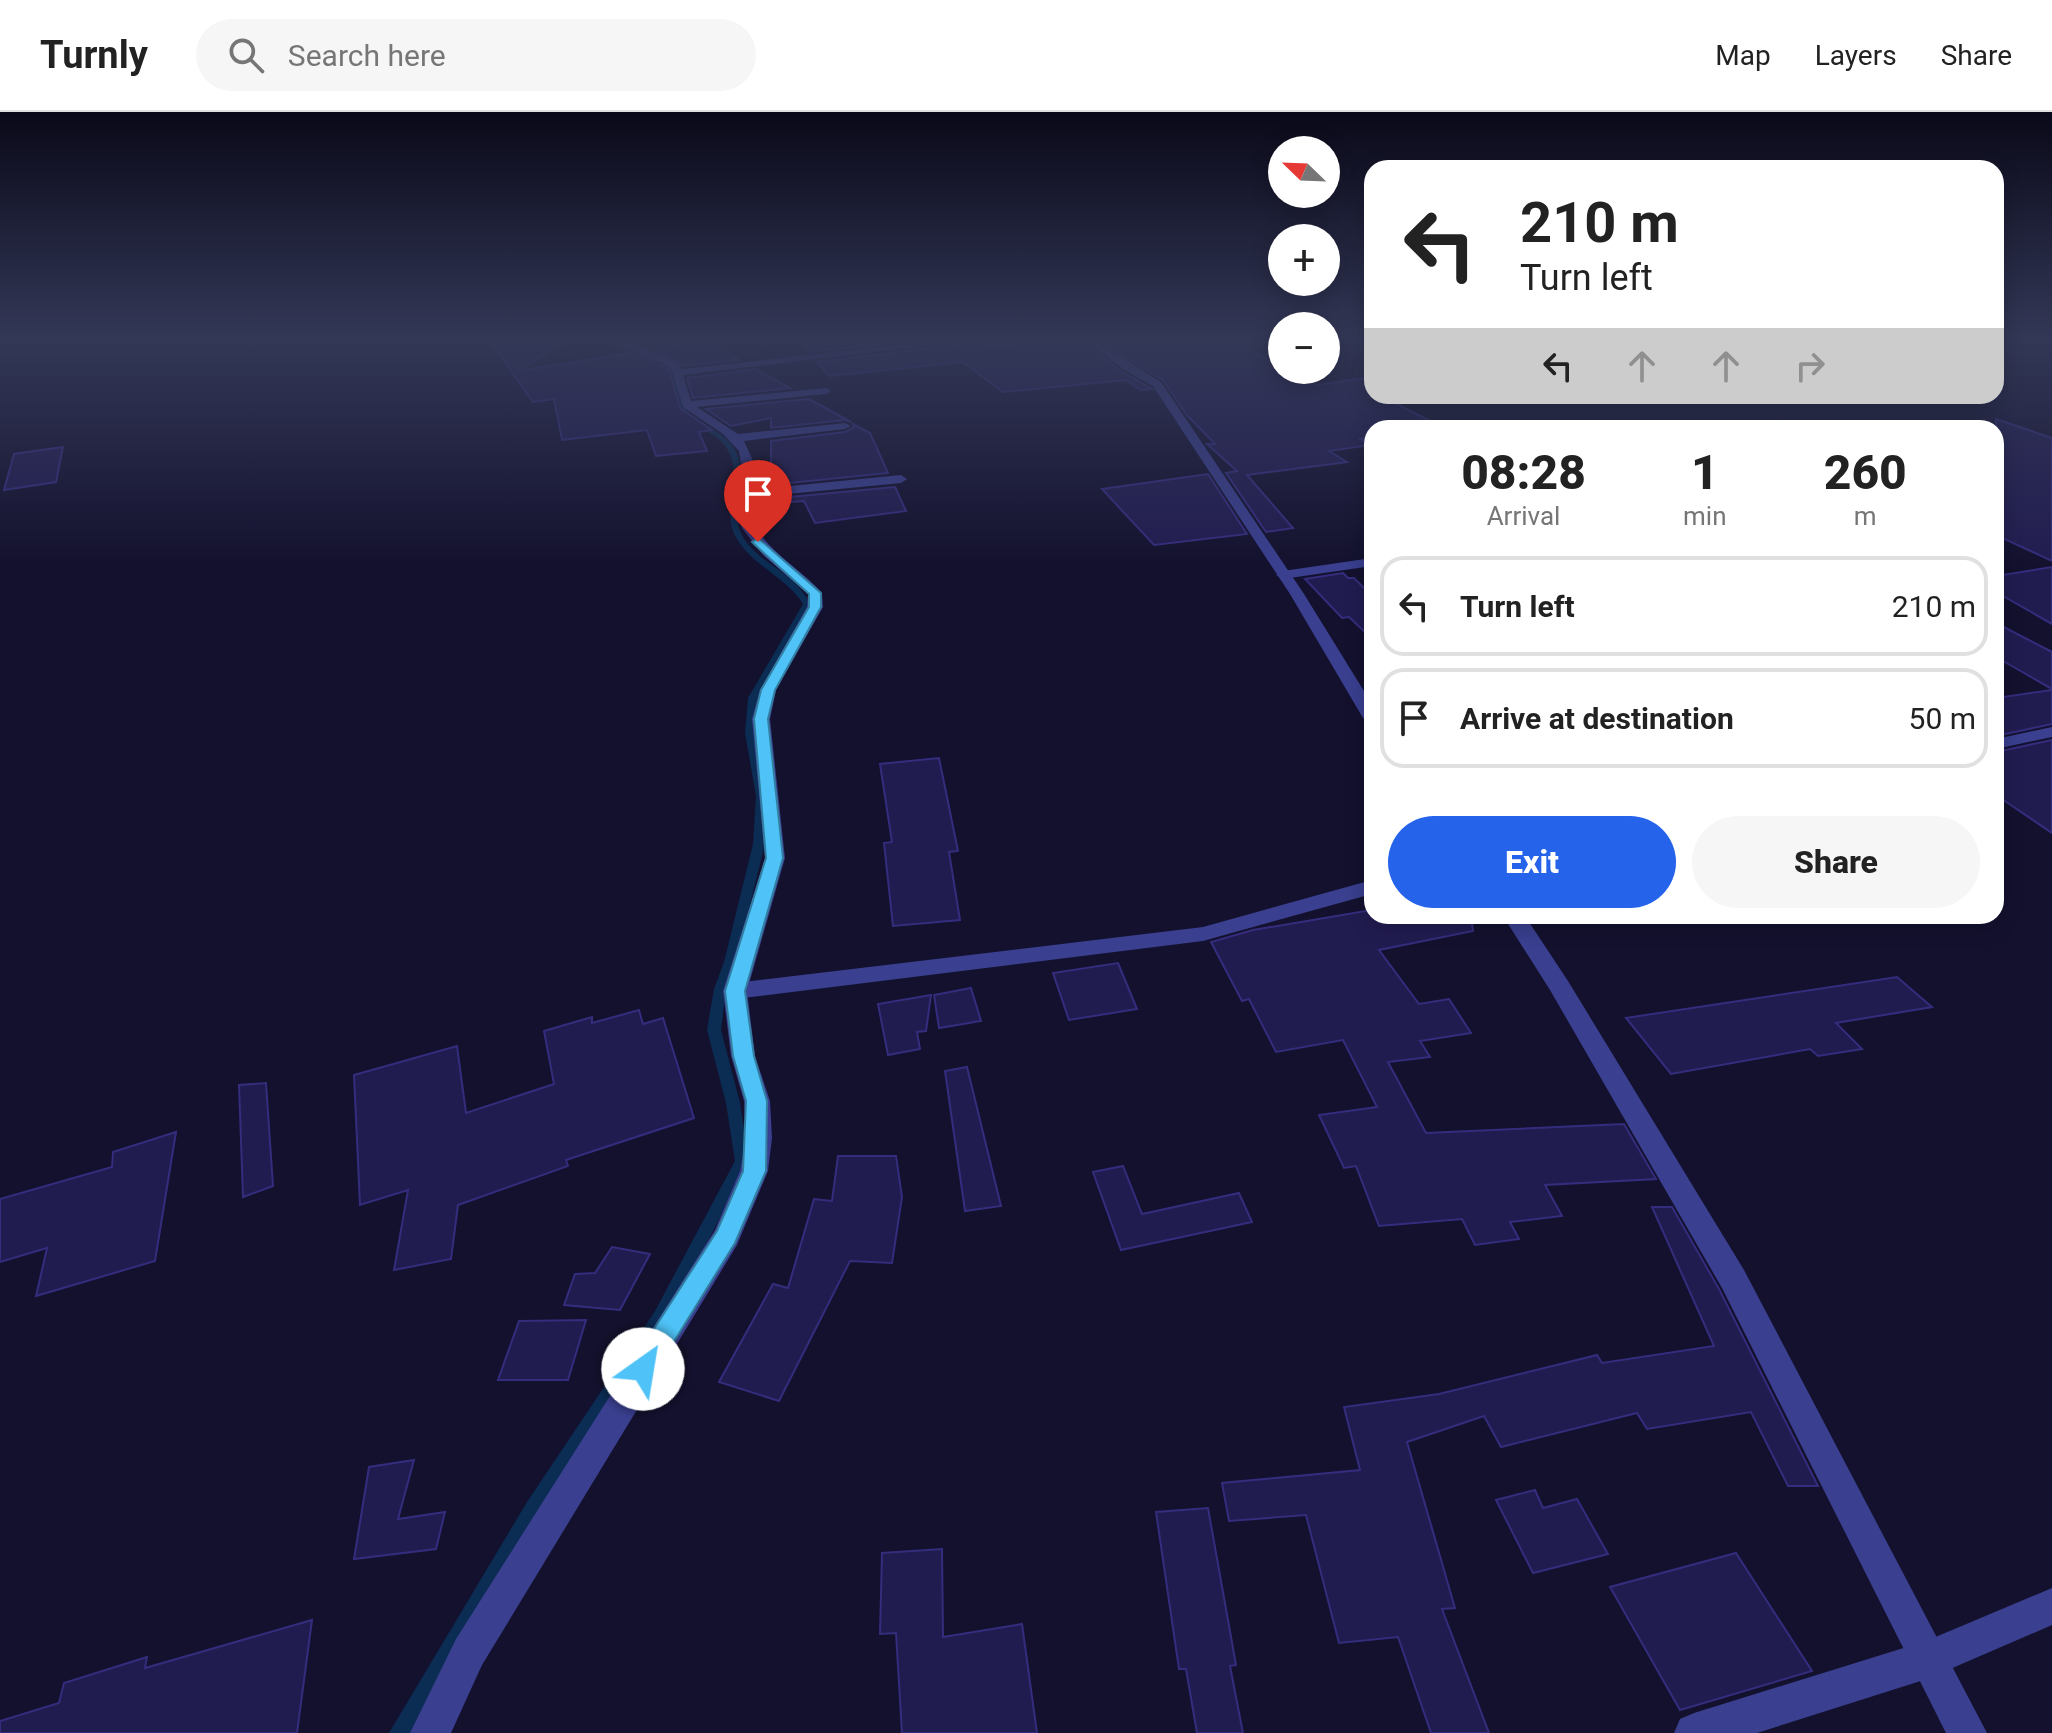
<!DOCTYPE html>
<html lang="en">
<head>
<meta charset="utf-8">
<style>
	:root { --surface:#fff; --page:#f6f6f6; --text:#222; --muted:#767676; --line:#e0e0e0; --accent:#2563eb }
	body { margin:0; font-family:Roboto,sans-serif; background:var(--page); color:var(--text); height:100vh; display:flex; flex-direction:column; font-size:30px; white-space:nowrap }
	* { box-sizing:border-box; margin:0 }
	p { font-size:26px; color:var(--muted) }
	.icon { flex:none; width:44px; height:44px; fill:none; stroke:currentColor; stroke-width:2; stroke-linecap:round; stroke-linejoin:round }
	.map { position:relative; flex:1; overflow:hidden }
	.details { position:absolute; left:1364px; top:308px; width:640px; height:504px; display:flex; flex-direction:column; background:var(--surface); border-radius:24px; box-shadow:0 4px 20px #0003 }
	.details>* { flex:none }
	.guide { position:absolute; left:1364px; top:48px; width:640px; height:244px; border-radius:24px; box-shadow:0 4px 20px #0003; background:#fff; color:var(--text); overflow:hidden }
	.needle { width:52px; rotate:293deg }
	.controls { position:absolute; left:1268px; top:24px; display:grid; gap:16px }
	.controls a { display:grid; place-items:center; width:72px; height:72px; border-radius:50%; background:var(--surface); box-shadow:0 4px 20px #0003; font-size:40px }
	.pin { position:absolute; display:grid; place-items:center; width:68px; height:68px; color:#fff; margin:-82px -34px; border-radius:50% 50% 50% 0; rotate:-45deg; box-shadow:0 0 8px #0007 }
	.pin .icon { rotate:45deg }
	.me { position:absolute; width:88px; margin:-44px; rotate:32deg; stroke-linejoin:round; filter:drop-shadow(0 0 6px #0008) }
	.turn { display:flex; align-items:center; gap:28px; height:168px; padding:0 24px; font-size:36px }
	.turn .icon { width:104px; height:104px; stroke-width:2.5 }
	.turn b { display:block; font-size:56px; line-height:68px }
	.lanes { display:flex; align-items:center; height:76px; padding:0 24px; background:#0003; justify-content:center; gap:40px; direction:ltr }
	.lanes .off { opacity:.35 }
	.eta { display:flex; justify-content:space-evenly; align-items:center; height:136px; text-align:center }
	.eta b { font-size:48px; font-weight:800; line-height:56px }
	.cta { display:flex; gap:16px; margin-top:auto; padding:16px 24px }
	.cta a { flex:1; height:92px; border-radius:48px; background:var(--accent); color:#fff; font-size:32px; font-weight:800; line-height:92px; text-align:center }
	.cta a+a { background:var(--page); color:var(--text) }
	ul { padding:0; list-style:none }
	li { display:flex; align-items:center; gap:24px; height:100px; margin:0 16px 12px; padding:0 8px; border:4px solid var(--line); border-radius:24px }
	li div { flex:1 }
	li b { display:block; font-size:30px }
	li em { font-style:normal }
	header { display:flex; align-items:center; gap:48px; box-sizing:border-box; height:112px; padding:0 40px; background:var(--surface); border-bottom:2px solid var(--line) }
	header strong { font-size:38px }
	nav { display:flex; gap:44px; margin-inline-start:auto; font-size:28px }
	.search { width:560px; height:72px; background:var(--page); display:flex; align-items:center; gap:20px; box-sizing:border-box; padding:0 28px; border-radius:44px; color:var(--muted); font-size:30px }
	.map>svg:first-child { display:block }
	.lines { fill:none; stroke-linecap:round; stroke-linejoin:round }
	.stream { fill:#0b2c53; fill-rule:evenodd }
	.building { fill:#211c50; stroke:#342d7d; stroke-width:2 }
	.minor { fill:#3a3f8f; fill-rule:evenodd }
	.tertiary { fill:#3a3f8f; fill-rule:evenodd }
	.route { fill:#4fc3f7; stroke:#337fa1; stroke-width:2 }
</style>
</head>
<body>
<header>
<strong>Turnly</strong>
<div class="search"><svg class="icon" aria-label="search" viewBox="0 0 24 24"><circle cx="10" cy="10" r="6"/><path d="M15 15l6 6"/></svg>Search here</div>
<nav><a>Map</a><a>Layers</a><a>Share</a></nav>
</header>
<div class="map">
<svg width="2052" height="1621" viewBox="0 0 2052 1621">
	<rect width="100%" height="100%" fill="#13112e"/>
	<g class="lines">
		<!-- stream -->
		<path class="stream" d="M598,227h7l67,26c7,13 5,29 12,41 13,22 45,23 54,50 8,26 -9,53 4,79 9,18 30,29 45,41 10,8 17,17 24,28l-53,94 -3,35 11,63 -1,48 -29,118 -10,27 -5,41 19,73 9,58 -82,160 -126,195 -129,217h-23l138,-231 128,-191 80,-150 -9,-58 -19,-73 7,-41 10,-27 29,-118 3,-48 -11,-63 3,-35 55,-94c-17,-27 -50,-38 -66,-65 -16,-26 2,-52 -5,-79 -7,-28 -38,-30 -52,-51 -8,-13 -6,-29 -12,-42z"/>
	</g>
	<!-- building -->
	<g class="building">
		<polygon points="489,227 569,227 518,259 630,241 669,257 680,296 712,318 699,320 707,339 656,344 647,318 562,328 554,287 533,290"/>
		<polygon points="848,227 925,227 809,240 802,231"/>
		<polygon points="1095,227 1149,227 1154,230 1228,227 1282,255 1282,258 1288,258 1317,273 1372,265 1372,284 1381,284 1444,316 1372,316 1372,325 1360,327 1370,333 1329,339 1347,350 1247,363 1293,416 1266,420 1226,361 1237,359 1207,332 1215,332 1186,302 1163,268"/>
		<polygon points="705,228 739,248 683,254 655,237"/>
		<polygon points="1082,228 1121,259 1152,277 1141,278 1126,268 1003,280 963,250 829,264 817,250 975,231 975,235"/>
		<polygon points="756,257 790,276 693,286 687,266"/>
		<polygon points="809,287 851,310 845,308 771,316 771,306 731,314 706,297"/>
		<polygon points="1996,307 2052,326 2052,449 1996,423"/>
		<polygon points="853,312 870,321 888,361 780,372 779,369 771,370 771,329 845,320 854,315"/>
		<polygon points="63,335 56,370 4,378 14,342"/>
		<polygon points="1208,362 1247,422 1154,433 1102,377"/>
		<polygon points="895,375 906,399 815,411 804,389 791,390 790,385"/>
		<polygon points="2052,455 2052,512 1996,480 1996,464"/>
		<polygon points="1343,461 1348,466 1354,466 1372,484 1372,527 1349,505 1342,506 1305,467"/>
		<polygon points="1996,511 2052,540 2052,577 1996,545"/>
		<polygon points="2052,578 2052,612 1996,624 1996,586"/>
		<polygon points="2052,628 2052,721 1996,683 1996,640"/>
		<polygon points="939,646 958,739 949,740 960,808 893,814 884,731 892,730 880,652"/>
		<polygon points="1372,798 1372,804 1471,804 1473,819 1379,838 1419,892 1449,887 1471,921 1420,929 1430,945 1388,950 1426,1021 1624,1012 1656,1067 1545,1073 1562,1104 1510,1110 1519,1127 1475,1133 1462,1107 1379,1114 1356,1054 1344,1056 1319,1003 1377,995 1343,928 1276,940 1249,887 1242,889 1211,830 1253,818"/>
		<polygon points="1118,851 1137,897 1069,908 1053,861"/>
		<polygon points="1897,865 1932,895 1836,911 1862,937 1818,944 1810,937 1671,962 1626,906"/>
		<polygon points="971,876 981,909 939,916 934,883"/>
		<polygon points="931,883 926,919 917,920 920,937 888,943 878,892"/>
		<polygon points="639,898 643,912 663,906 694,1006 566,1048 568,1054 458,1093 451,1147 394,1158 408,1078 360,1093 354,963 457,934 466,1001 554,972 544,919 592,905 592,911"/>
		<polygon points="967,955 1001,1094 965,1099 945,959"/>
		<polygon points="266,971 273,1074 243,1085 239,973"/>
		<polygon points="176,1020 155,1149 36,1184 47,1136 0,1150 0,1087 112,1055 113,1040"/>
		<polygon points="838,1044 896,1044 902,1085 892,1151 850,1149 779,1289 719,1270 773,1172 788,1176 814,1087 832,1089"/>
		<polygon points="1123,1054 1142,1102 1239,1081 1252,1110 1121,1138 1093,1060"/>
		<polygon points="1652,1095 1672,1095 1719,1177 1818,1374 1788,1374 1751,1300 1647,1317 1637,1301 1501,1335 1484,1304 1407,1330 1455,1496 1442,1497 1489,1621 1431,1621 1398,1525 1339,1531 1306,1403 1229,1409 1222,1371 1360,1358 1344,1295 1439,1282 1597,1243 1602,1251 1714,1234"/>
		<polygon points="612,1135 650,1142 620,1198 564,1193 575,1162 595,1161"/>
		<polygon points="586,1208 568,1268 498,1268 519,1209"/>
		<polygon points="414,1348 398,1407 445,1400 436,1437 354,1447 369,1355"/>
		<polygon points="1535,1378 1543,1396 1577,1387 1608,1442 1533,1461 1496,1388"/>
		<polygon points="1208,1396 1236,1553 1230,1554 1243,1621 1197,1621 1186,1557 1179,1557 1156,1400"/>
		<polygon points="942,1437 943,1525 1022,1512 1037,1621 902,1621 896,1521 880,1522 882,1441"/>
		<polygon points="1736,1441 1812,1559 1680,1598 1610,1475"/>
		<polygon points="312,1508 297,1621 0,1621 0,1609 59,1591 64,1571 147,1545 145,1556"/>
	</g>
	<g class="lines">
		<!-- minor -->
		<g class="minor">
			<path d="M606,227c17,0 67,16 76,30l270,-30h30l-299,36 8,26 135,-13 5,3 -5,3 -129,13 41,27 107,-11 6,3 -6,3 -101,12 10,22 -5,27 152,-15 6,4 -6,4 -154,15c5,48 47,63 75,95l1,14 -47,83 -6,29 15,139 -38,133 8,65 15,45 2,37 -4,33 -31,74 -255,420 -31,68h-41l46,-94 259,-409 25,-59 6,-33 -2,-37 -13,-45 -8,-65 42,-133 -13,-139 8,-29 47,-83 1,-13 -45,-39 -21,-27 -7,-29 7,-30 -3,-18 -16,-17 -40,-27 -12,-40z"/>
			<polygon points="1372,446 1372,454 1283,467 1276,463 1283,459"/>
			<polygon points="2052,615 2052,625 1996,637 1996,627"/>
			<polygon points="2052,1476 2052,1513 1927,1567 1757,1621 1674,1621 1680,1607 1694,1601 1926,1529"/>
		</g>
		<!-- tertiary -->
		<g class="tertiary">
			<path d="M1085,227c14,0 59,34 76,43l143,212 68,110v19l-9,-5 -73,-124 -137,-208 -30,-17z"/>
			<polygon points="1372,768 1372,782 1203,829 735,887 727,885 723,879 727,873 735,871 1203,815"/>
			<polygon points="1503,804 1525,804 1568,869 1744,1158 1987,1621 1946,1621 1722,1176 1550,878"/>
		</g>
	</g>
	<!-- sky -->
	<linearGradient id="sky" x2="0" y2="1"><stop stop-color="#0a0919"/><stop offset="0.5" stop-color="#333857"/><stop offset="1" stop-color="#333857" stop-opacity="0"/></linearGradient>
	<rect width="2052" height="454" fill="url(#sky)"/>
	<!-- route -->
	<polygon class="route" points="758,426 821,481 821,495 775,578 768,607 783,746 745,879 754,944 767,989 766,1059 735,1131 652,1265 643,1269 634,1265 630,1257 634,1248 717,1119 743,1059 746,989 733,944 725,879 766,746 754,607 761,578 809,495 809,482 754,432 752,430"/>
</svg>
<div class="controls">
<a><svg class="needle" viewBox="-14 -14 28 28"><path d="M0-13l5 13h-10z" fill="#e53935"/><path d="M0 13l5-13h-10z" fill="#767676"/></svg></a>
<a>+</a>
<a>−</a>
</div>
<div class="pin" style="left:758px;top:430px;background:#d93025"><svg class="icon" aria-label="arrive" viewBox="0 0 24 24"><path d="M6 21V4h12l-3 4 3 4H6"/></svg></div>
<svg class="me" style="left:643px;top:1257px" viewBox="-20 -20 40 40"><circle r="19" fill="#fff"/><path d="M0-13L10 11 0 6-10 11z" fill="#4fc3f7"/></svg>
<div class="guide">
<div class="turn"><svg class="icon" aria-label="left" viewBox="0 0 24 24"><path d="M17 20v-9H6M10 6l-5 5 5 5"/></svg><div><b>210 m</b>Turn left</div></div>
<div class="lanes"><svg class="icon" aria-label="left" viewBox="0 0 24 24"><path d="M17 20v-9H6M10 6l-5 5 5 5"/></svg><svg class="icon off" aria-label="ahead" viewBox="0 0 24 24"><path d="M12 20V5M6 11l6-6 6 6"/></svg><svg class="icon off" aria-label="ahead" viewBox="0 0 24 24"><path d="M12 20V5M6 11l6-6 6 6"/></svg><svg class="icon off" aria-label="right" viewBox="0 0 24 24"><path d="M7 20v-9h11M14 6l5 5-5 5"/></svg></div>
</div>
<section class="details">
<div class="eta">
<div><b>08:28</b><p>Arrival</p></div>
<div><b>1</b><p>min</p></div>
<div><b>260</b><p>m</p></div>
</div>
<ul>
<li><svg class="icon" aria-label="left" viewBox="0 0 24 24"><path d="M17 20v-9H6M10 6l-5 5 5 5"/></svg><div><b>Turn left</b></div><em>210 m</em></li>
<li><svg class="icon" aria-label="arrive" viewBox="0 0 24 24"><path d="M6 21V4h12l-3 4 3 4H6"/></svg><div><b>Arrive at destination</b></div><em>50 m</em></li>
</ul>
<div class="cta"><a>Exit</a><a>Share</a></div>
</section>
</div>
</body>
</html>
